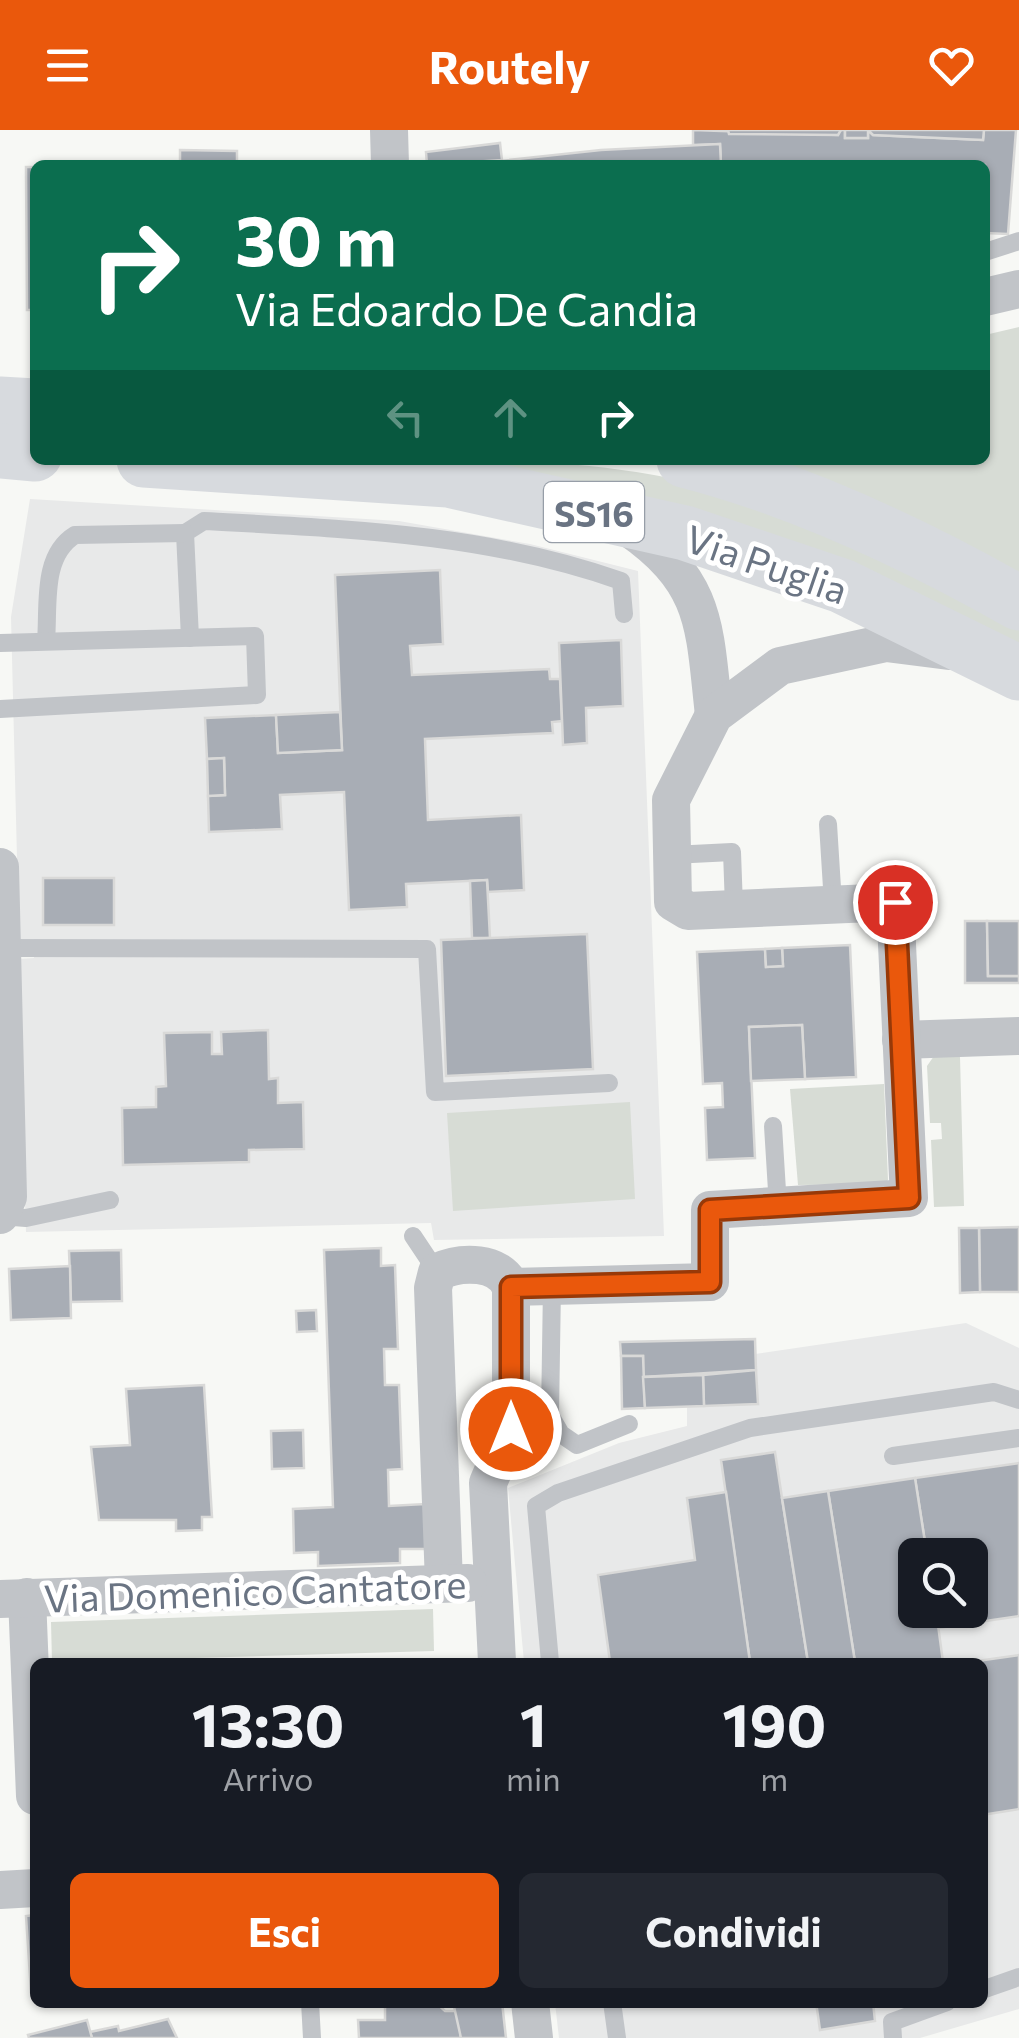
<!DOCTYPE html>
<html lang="it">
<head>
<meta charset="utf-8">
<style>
	:root { --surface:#171b24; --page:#242831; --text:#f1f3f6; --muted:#9ea1a6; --accent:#ea580c }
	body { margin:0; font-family:Commissioner,sans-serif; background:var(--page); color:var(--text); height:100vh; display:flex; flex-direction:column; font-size:38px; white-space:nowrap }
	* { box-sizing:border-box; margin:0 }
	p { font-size:32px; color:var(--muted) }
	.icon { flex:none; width:55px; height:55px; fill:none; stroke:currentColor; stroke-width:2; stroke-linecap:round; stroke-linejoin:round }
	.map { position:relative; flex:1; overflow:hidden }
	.drawer { position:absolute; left:30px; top:1528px; width:958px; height:350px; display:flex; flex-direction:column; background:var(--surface); border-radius:15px; box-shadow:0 2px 8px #0004 }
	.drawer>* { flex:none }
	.banner { position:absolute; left:30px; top:30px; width:960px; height:305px; border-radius:15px; box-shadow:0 2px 8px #0004; background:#0b6e4f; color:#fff; overflow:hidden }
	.buttons { position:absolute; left:898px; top:1408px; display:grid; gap:20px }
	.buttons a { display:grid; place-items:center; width:90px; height:90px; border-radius:15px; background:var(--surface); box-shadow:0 2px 8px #0004; font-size:50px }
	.pin { position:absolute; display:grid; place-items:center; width:85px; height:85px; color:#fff; margin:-42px; border:5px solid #fff; border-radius:50%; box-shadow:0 2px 10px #0007 }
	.me { position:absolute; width:110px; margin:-55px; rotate:0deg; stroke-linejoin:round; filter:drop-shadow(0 0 8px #0008) }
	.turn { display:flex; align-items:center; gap:35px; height:210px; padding:0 40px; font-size:45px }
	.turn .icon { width:130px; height:130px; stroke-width:2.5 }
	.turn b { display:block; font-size:70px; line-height:85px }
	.lanes { display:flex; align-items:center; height:95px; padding:0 40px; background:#0003; justify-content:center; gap:50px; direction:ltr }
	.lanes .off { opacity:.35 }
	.eta { display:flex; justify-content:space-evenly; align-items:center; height:170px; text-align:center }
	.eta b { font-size:60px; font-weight:700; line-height:70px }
	.action { display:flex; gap:20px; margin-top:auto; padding:20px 40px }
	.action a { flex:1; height:115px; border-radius:15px; background:var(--accent); color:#fff; font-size:40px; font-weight:700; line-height:115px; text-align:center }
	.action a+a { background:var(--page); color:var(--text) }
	header { display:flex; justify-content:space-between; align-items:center; height:130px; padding:0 40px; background:var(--accent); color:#fff; font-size:45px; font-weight:700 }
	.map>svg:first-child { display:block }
	.built { fill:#e8e9e9; fill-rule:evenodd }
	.green { fill:#d7dcd5 }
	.building { fill:#a8adb5; stroke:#d9d9d8; stroke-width:2.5 }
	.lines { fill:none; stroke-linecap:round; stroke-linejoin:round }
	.service { stroke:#c1c4c8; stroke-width:18 }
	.minor { stroke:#c1c4c8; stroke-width:38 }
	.trunk { stroke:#d7dade; stroke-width:55 }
	.route-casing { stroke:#983908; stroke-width:25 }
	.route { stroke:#ea580c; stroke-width:18 }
	.labels { text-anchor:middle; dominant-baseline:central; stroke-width:10; stroke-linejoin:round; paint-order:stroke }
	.shield { fill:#fff; stroke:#979ea8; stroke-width:2.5 }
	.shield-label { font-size:35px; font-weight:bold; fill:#6a7483 }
	.street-label { font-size:38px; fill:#6a7483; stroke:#fff }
</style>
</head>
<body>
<header><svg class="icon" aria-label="menu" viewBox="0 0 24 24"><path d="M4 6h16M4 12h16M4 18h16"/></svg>Routely<svg class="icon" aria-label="heart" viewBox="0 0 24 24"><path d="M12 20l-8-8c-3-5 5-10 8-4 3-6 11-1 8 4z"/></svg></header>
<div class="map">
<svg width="1019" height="1908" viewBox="0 0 1019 1908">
	<rect width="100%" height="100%" fill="#f7f8f5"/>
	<!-- built -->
	<g class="built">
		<polygon points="30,369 399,391 530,414 638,441 664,1106 434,1110 431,1093 26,1102 17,829 34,828 34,809 19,809 11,487"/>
		<path d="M966,1193l53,25v661l-99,29h-361l-4,-35 427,-1v-340h-458l-16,-174 111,-45 68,-17v-19l70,-3 -2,-50zM915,1425h55v55h-55z"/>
	</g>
	<!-- green -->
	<g class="green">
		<polygon points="1019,197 1019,450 762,330 985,330 985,205"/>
		<path d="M459,330c106,0 216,9 316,49 83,33 163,74 244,111v24z"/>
		<polygon points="934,926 960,927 964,1076 934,1077 931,1010 942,1009 941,993 930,993 927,936"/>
		<polygon points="884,954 888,1050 883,1054 798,1055 790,959"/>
		<polygon points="630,972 635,1069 453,1081 447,983"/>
		<polygon points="433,1479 434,1521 52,1532 51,1492"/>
	</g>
	<!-- building -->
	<g class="building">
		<polygon points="693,0 838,5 839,0 845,0 845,8 868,8 868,0 873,5 983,10 984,0 1016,0 1008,104 985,103 985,35 721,35 720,14 693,15"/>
		<polygon points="728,0 841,0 838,5 729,4"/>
		<polygon points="845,0 984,0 983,10 873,5 868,0 868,8 845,8"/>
		<polygon points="500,13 502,30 427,35 426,22"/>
		<polygon points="720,14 721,35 463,35 601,20"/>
		<polygon points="180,20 237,21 237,35 180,35"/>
		<polygon points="26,37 35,37 35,180 27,180"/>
		<polygon points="440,440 443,514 410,516 412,545 549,539 550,549 560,549 562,591 552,592 553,603 425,609 428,690 521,685 524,760 488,762 487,750 406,754 407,777 349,780 344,662 280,665 282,699 209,702 208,666 225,665 224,628 207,629 205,588 276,585 278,623 342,620 335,445"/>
		<polygon points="621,510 623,576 586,578 587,613 563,615 559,513"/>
		<polygon points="340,582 342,620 278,623 276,585"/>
		<polygon points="224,628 225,665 208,666 207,629"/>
		<rect x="43" y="748" width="71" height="47"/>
		<polygon points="487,750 490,808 472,808 470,751"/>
		<polygon points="965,791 987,791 988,846 1019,846 1019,853 965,853"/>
		<polygon points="987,791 1019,791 1019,846 988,846"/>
		<polygon points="587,804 593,939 446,946 441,810"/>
		<polygon points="850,815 856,947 805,949 802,895 749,897 755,1028 707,1030 705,978 723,977 722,953 703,954 697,822 765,819 766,837 783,836 782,818"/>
		<polygon points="782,818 783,836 766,837 765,819"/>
		<polygon points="802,895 805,949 751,951 749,897"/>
		<polygon points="268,900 269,949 278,948 278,973 303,972 304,1019 249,1020 249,1032 123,1035 122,978 156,977 156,957 166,956 164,903 212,902 212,924 222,924 221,902"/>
		<polygon points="1019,1097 1019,1162 980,1162 979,1098"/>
		<polygon points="959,1098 979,1098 980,1162 960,1163"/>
		<polygon points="381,1118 381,1136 395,1135 398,1219 384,1219 385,1255 399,1255 402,1339 388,1340 389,1376 425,1374 427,1419 400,1419 400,1433 318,1436 318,1422 294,1423 293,1379 333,1377 324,1120"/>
		<polygon points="121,1120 122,1171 71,1172 69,1121"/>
		<polygon points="70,1136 71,1188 11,1190 9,1139"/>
		<polygon points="316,1180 317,1201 297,1202 296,1181"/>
		<polygon points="755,1209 756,1240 643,1247 643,1226 621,1226 620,1212"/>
		<polygon points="621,1226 643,1226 645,1278 622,1279"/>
		<polygon points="756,1240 758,1274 704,1276 703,1245"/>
		<polygon points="703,1245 704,1276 645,1278 643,1247"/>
		<polygon points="204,1255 212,1387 202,1387 202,1400 176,1401 176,1390 99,1390 91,1317 130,1315 126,1259"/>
		<polygon points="303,1300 304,1338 272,1339 271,1301"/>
		<polygon points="775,1322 782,1368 808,1532 750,1532 721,1330"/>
		<polygon points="1019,1333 1019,1486 938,1498 936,1480 970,1480 970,1425 927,1425 915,1348"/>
		<polygon points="915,1348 927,1425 915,1425 915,1480 936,1480 943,1532 855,1532 828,1361"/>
		<polygon points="828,1361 855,1532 808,1532 782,1368"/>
		<polygon points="726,1362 750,1532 610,1532 598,1445 695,1430 687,1368"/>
		<polygon points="1019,1525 1019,1679 982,1685 982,1532 970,1532"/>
		<polygon points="35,1785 35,1862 31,1862 26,1786"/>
		<polygon points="435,1872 445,1881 458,1881 461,1908 359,1908 358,1890 385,1890 385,1876"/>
		<polygon points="502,1872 506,1908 461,1908 453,1872"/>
		<polygon points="816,1872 873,1872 875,1891 820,1900"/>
		<polygon points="168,1889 177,1908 92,1908 90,1902 118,1896 119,1901"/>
		<polygon points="87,1890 92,1908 29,1908 28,1905"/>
	</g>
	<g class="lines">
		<!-- service -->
		<g class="service">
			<polyline points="985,122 1019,111"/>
			<path d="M190,508l-5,-105 19,-12c143,8 281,12 417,60l3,33"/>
			<path d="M46,511c3,-35 -5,-85 29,-106l110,-2"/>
			<polyline points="0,513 255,506 257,565 0,579"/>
			<polyline points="828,694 833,774"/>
			<polyline points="672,725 732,722 734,777"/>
			<polyline points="2,818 427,819 435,962 609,953"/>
			<polyline points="773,996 778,1077"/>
			<polyline points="0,1086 26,1088 110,1070"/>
			<polyline points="413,1106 437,1142"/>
			<polyline points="552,1156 550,1285 561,1304 577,1315 629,1294"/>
			<polyline points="893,1326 1019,1308"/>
			<polyline points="550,1532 536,1376 558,1363 750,1298 994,1262 1019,1270"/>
			<polyline points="982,1860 1019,1847"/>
			<polyline points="310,1872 312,1908"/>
			<polyline points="612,1872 617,1908"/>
			<polyline points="893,1908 892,1892 947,1872"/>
		</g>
		<!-- minor -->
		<g class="minor">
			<polyline points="389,0 390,35"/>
			<polyline points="985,167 1019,159"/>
			<path d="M629,398c79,55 75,98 85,187"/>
			<polyline points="0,737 8,1067 0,1085"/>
			<polyline points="901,910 1019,906"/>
			<polyline points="511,1157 710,1152 710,1080 909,1068 895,772 688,781 673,772 671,670 714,585 780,536 886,513 949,521"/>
			<path d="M444,1453l-11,-295 4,-16c24,-11 63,-12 74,15v142l-23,54 9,179"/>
			<polyline points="27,1467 35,1666"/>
			<polyline points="0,1469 468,1453"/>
			<polyline points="0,1760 35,1758"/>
			<polyline points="530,1872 534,1908"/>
		</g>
		<!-- trunk -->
		<g class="trunk">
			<polyline points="0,274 35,276"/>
			<polyline points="0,321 35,324"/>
			<polyline points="144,330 448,350 685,403 842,456 1019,543"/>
			<path d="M684,330c117,30 231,84 335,143"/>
		</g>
	</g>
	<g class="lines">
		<defs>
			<polyline id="route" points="511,1299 511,1157 710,1152 710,1080 909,1068 895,772"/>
		</defs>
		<!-- route casing -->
		<use href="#route" class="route-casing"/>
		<!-- route -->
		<use href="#route" class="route"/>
	</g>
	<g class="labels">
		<!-- shield labels -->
		<rect class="shield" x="544" y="352" width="100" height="60" rx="8"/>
		<g class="shield-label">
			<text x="594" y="382">SS16</text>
		</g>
		<!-- street labels -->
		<g class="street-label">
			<text transform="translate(767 433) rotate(19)">Via Puglia</text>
			<text transform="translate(255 1460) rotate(-2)">Via Domenico Cantatore</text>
		</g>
	</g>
</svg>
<div class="buttons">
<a><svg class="icon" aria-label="search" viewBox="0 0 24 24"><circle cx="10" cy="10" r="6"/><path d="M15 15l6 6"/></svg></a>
</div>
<div class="pin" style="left:895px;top:772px;background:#d93025"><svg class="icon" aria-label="arrive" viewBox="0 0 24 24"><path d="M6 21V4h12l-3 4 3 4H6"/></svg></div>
<svg class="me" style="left:511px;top:1299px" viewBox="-20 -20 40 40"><circle r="17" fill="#ea580c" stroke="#fff" stroke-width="3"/><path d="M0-11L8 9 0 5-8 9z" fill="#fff"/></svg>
<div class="banner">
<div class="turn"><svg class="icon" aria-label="right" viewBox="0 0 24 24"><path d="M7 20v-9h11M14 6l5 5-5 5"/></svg><div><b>30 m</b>Via Edoardo De Candia</div></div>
<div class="lanes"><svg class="icon off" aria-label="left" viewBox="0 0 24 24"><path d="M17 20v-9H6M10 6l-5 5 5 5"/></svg><svg class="icon off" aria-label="ahead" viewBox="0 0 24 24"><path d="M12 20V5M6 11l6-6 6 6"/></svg><svg class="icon" aria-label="right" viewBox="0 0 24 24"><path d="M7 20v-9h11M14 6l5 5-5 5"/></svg></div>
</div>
<section class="drawer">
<div class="eta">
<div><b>13:30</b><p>Arrivo</p></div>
<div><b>1</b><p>min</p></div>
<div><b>190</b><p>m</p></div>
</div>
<div class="action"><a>Esci</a><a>Condividi</a></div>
</section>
</div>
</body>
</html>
